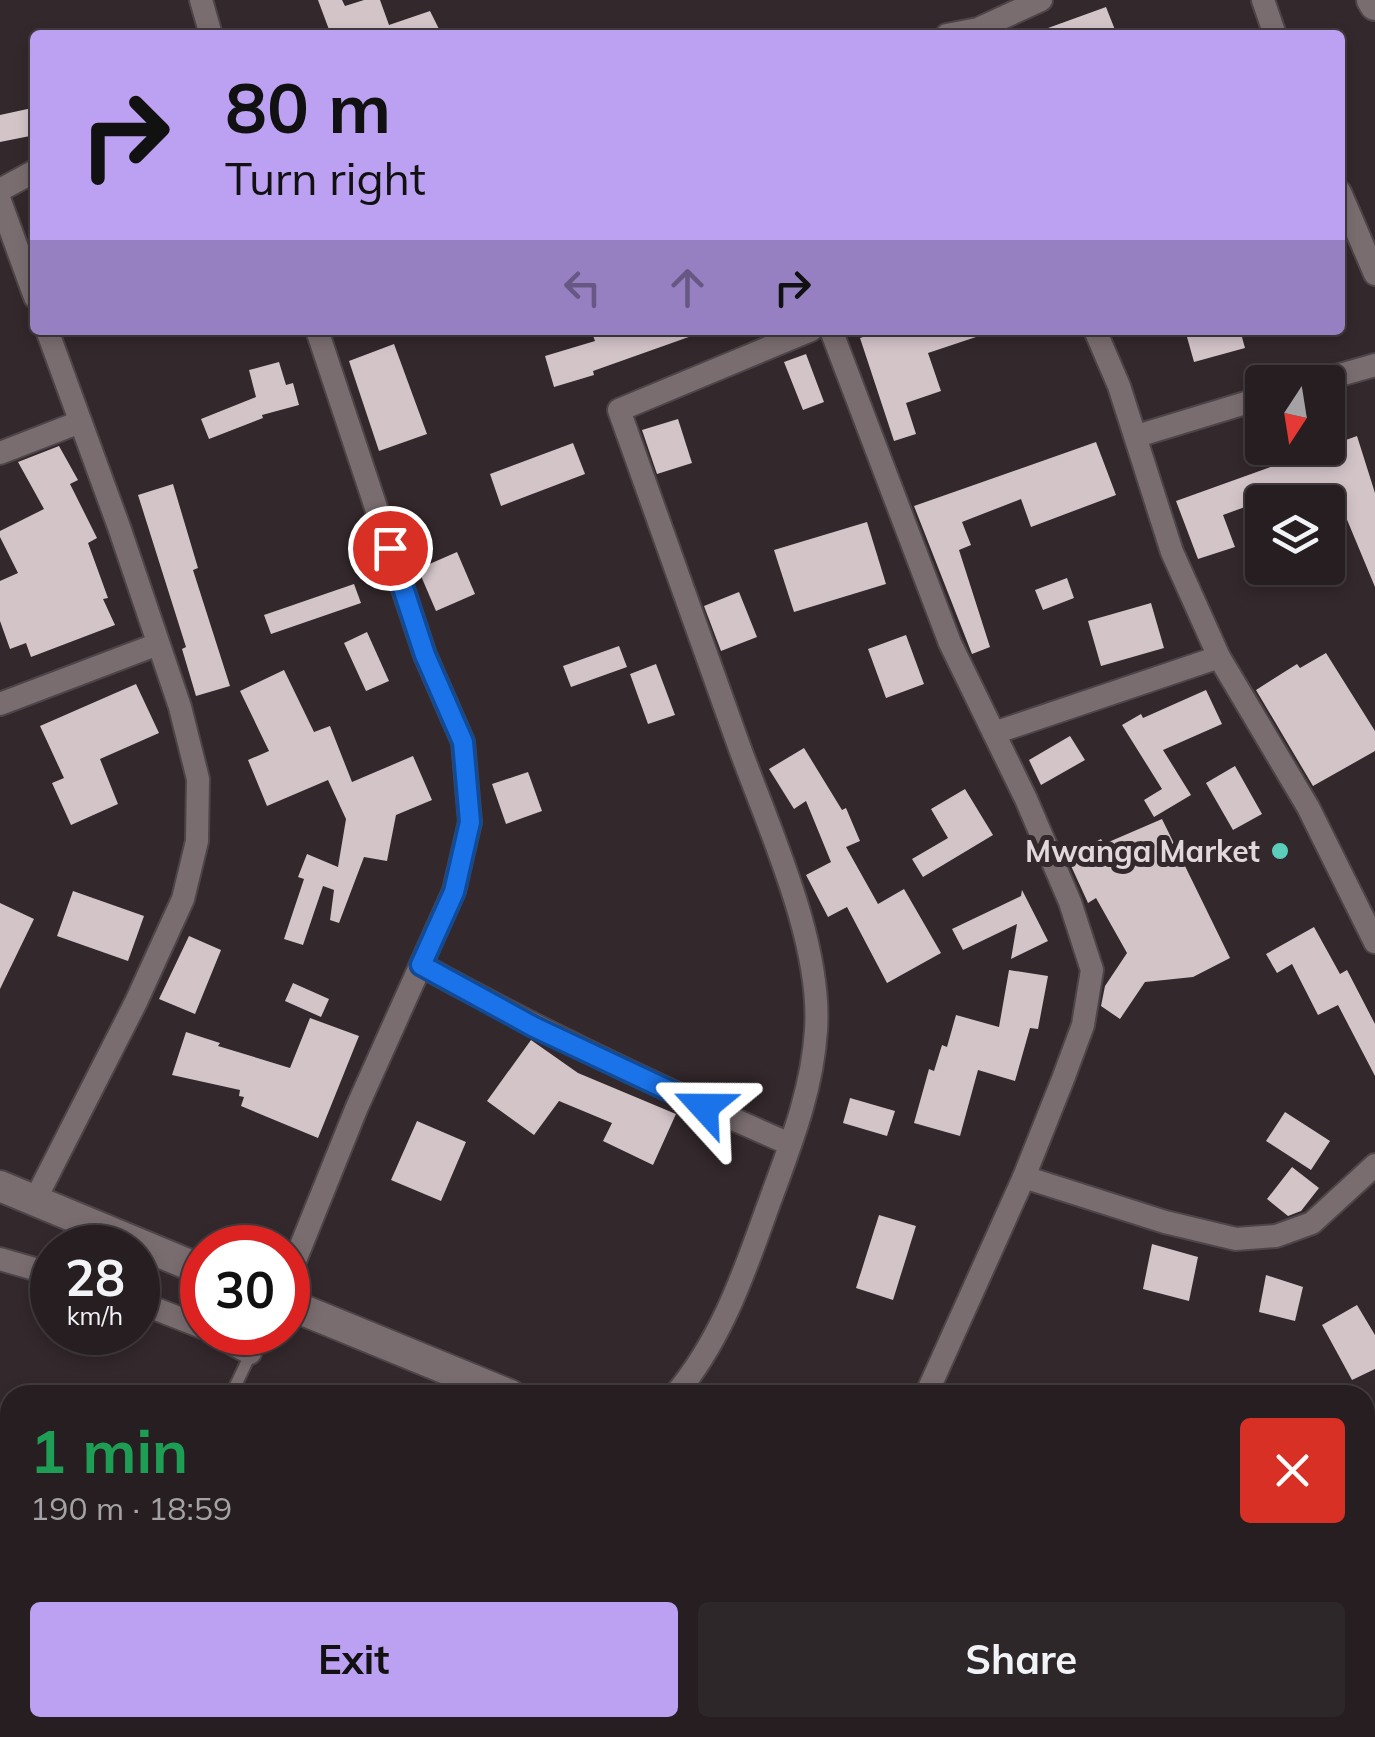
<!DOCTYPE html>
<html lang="en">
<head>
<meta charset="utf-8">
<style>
	:root { --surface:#261e20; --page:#2e2729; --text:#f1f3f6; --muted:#a4a2a5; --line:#423c3e; --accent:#bca0f2 }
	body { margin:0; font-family:Mulish,sans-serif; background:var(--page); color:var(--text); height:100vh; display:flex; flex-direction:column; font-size:38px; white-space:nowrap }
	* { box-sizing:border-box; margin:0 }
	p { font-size:32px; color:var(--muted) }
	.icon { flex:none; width:55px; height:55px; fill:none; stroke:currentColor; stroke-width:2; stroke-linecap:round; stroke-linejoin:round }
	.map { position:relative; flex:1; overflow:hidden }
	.sheet { position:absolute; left:0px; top:1385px; width:1375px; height:352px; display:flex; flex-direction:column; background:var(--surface); border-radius:30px 30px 0 0; box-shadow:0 5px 15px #0003,0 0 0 2px var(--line) }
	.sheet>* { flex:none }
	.top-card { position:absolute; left:30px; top:30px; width:1315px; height:305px; border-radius:10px; box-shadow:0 5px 15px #0003,0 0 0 2px var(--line); background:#bca0f2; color:#111; overflow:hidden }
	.needle { width:65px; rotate:192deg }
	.tools { position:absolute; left:1245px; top:365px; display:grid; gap:20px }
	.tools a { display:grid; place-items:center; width:100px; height:100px; border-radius:10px; background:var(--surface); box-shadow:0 5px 15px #0003,0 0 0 2px var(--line); font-size:50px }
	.speed { position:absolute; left:30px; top:1225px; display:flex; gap:20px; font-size:50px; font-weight:700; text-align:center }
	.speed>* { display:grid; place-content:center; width:130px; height:130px; border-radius:50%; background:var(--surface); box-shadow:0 5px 15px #0003,0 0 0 2px var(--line); line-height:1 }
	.speed small { font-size:25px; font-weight:400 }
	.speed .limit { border:15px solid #d22; background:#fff; color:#111 }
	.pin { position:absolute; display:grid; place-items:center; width:85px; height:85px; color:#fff; margin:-42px; border:5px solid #fff; border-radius:50%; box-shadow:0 2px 10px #0007 }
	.me { position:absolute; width:110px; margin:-55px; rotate:294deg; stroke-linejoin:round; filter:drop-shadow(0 0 8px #0008) }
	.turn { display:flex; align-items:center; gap:35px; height:210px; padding:0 30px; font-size:45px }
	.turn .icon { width:130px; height:130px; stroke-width:2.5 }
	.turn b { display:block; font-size:70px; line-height:85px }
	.lanes { display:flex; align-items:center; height:95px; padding:0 30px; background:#0003; justify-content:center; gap:50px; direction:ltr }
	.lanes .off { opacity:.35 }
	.round { display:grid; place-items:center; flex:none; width:105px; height:105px; border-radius:10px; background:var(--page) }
	.summary { display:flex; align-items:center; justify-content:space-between; height:170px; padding:0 30px }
	h1 { font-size:60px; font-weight:700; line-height:75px; color:#1e9e55 }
	.action { display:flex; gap:20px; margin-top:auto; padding:20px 30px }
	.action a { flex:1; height:115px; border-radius:10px; background:var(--accent); color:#111; font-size:40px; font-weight:700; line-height:115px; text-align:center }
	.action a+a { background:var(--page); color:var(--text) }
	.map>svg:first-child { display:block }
	.building { fill:#d3c4c8 }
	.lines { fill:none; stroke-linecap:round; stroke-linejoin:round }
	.lane-casing { stroke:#4d4547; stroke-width:15 }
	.street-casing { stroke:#4d4547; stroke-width:26 }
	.secondary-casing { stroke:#4d4547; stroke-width:34 }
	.lane { stroke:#7a6d70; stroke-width:11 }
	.street { stroke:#7a6d70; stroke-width:22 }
	.secondary { stroke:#7a6d70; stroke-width:30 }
	.route-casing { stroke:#114b97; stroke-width:25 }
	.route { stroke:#1a73e8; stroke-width:18 }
	.poi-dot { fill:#5bcebb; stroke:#33282b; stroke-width:4 }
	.labels { text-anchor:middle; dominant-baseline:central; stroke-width:10; stroke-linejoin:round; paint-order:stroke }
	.poi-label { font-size:30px; font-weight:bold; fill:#e0d8da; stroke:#33282b; text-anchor:end }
</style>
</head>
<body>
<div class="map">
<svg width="1375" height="1737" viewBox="0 0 1375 1737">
	<rect width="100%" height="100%" fill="#33282b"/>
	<!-- building -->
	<g class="building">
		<polygon points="318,0 342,0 345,6 364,0 380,0 389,25 430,11 442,35 331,35"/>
		<polygon points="1106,7 1117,35 1037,35 1037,32"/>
		<polygon points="32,108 35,135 0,142 0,115"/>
		<polygon points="591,330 699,330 700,333 593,371 594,375 554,387 545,356 595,341"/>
		<polygon points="884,330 984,330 985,334 928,353 941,391 906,403 916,434 894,441 860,338"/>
		<polygon points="1185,330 1240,330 1245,348 1194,362"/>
		<polygon points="394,344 427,434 379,451 349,361"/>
		<polygon points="806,354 824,402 803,410 784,362"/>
		<polygon points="279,362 286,385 293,383 299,405 262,415 263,418 209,439 201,419 256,397 249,370"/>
		<polygon points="678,419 692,463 657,474 642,430"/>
		<polygon points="1357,436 1375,493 1375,587 1333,486 1311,493 1308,484 1223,515 1235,547 1198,559 1176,501"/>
		<polygon points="1096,442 1116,495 1031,527 1021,499 962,522 971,545 959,550 990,647 972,654 914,506"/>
		<polygon points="573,443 585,474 501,506 490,474"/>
		<polygon points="59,446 78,480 70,484 97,538 88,543 108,598 103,599 115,625 31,657 26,643 10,649 0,621 0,581 18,573 0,537 0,531 44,509 18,462"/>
		<polygon points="173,484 198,568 193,570 230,686 196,696 182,649 186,647 138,495"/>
		<polygon points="867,522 886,584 794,612 774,550"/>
		<polygon points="457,552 475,594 436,611 418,569"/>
		<polygon points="1067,578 1074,598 1043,610 1035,590"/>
		<polygon points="354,584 361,603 271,634 264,615"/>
		<polygon points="739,592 757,637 721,651 704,606"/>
		<polygon points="1151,603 1164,648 1101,666 1088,621"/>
		<polygon points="367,632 389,681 366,691 344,643"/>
		<polygon points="906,635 924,684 886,698 868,649"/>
		<polygon points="619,646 627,667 571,687 563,666"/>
		<polygon points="1326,653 1375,731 1375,751 1313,786 1256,690 1297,664 1300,668"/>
		<polygon points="656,664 675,715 648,724 630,674"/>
		<polygon points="284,670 314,732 330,726 352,782 413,756 432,800 396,815 387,861 364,857 339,923 330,920 334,890 323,886 303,945 284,939 304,879 298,877 307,854 338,867 346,819 328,780 267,806 248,760 269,751 240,691"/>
		<polygon points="136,684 159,733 100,759 118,804 71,825 52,783 64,778 40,726"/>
		<polygon points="1206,690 1222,724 1163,750 1191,795 1154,817 1144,800 1162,789 1122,725 1141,714 1143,718"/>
		<polygon points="1070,736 1085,760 1041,785 1029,760"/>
		<polygon points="804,748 842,810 846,808 860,841 846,847 878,904 904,889 941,953 887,983 847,907 828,917 806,875 831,862 806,801 794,809 769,769"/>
		<polygon points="1235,766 1262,814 1233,830 1206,783"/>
		<polygon points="528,772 542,811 506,824 492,784"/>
		<polygon points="965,789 993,835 923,877 912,859 948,838 931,809"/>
		<polygon points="1162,819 1230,958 1193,977 1145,982 1120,1019 1101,1006 1105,986 1127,953 1096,898 1088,903 1067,857 1101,839 1104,844"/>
		<polygon points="1022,890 1048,941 1011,959 1017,924 963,950 952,929 1021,896"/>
		<polygon points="73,891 144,916 128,961 57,936"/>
		<polygon points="0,903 34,919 0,989"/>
		<polygon points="1314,927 1340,974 1347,970 1375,1024 1375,1076 1338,1005 1318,1015 1292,964 1277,973 1266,954"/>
		<polygon points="189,936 221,950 195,1014 159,999"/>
		<polygon points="1009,970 1048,976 1038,1029 1030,1028 1015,1081 978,1070 960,1136 914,1123 929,1069 934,1071 942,1045 947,1047 956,1015 999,1027"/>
		<polygon points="293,983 329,999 321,1017 285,1001"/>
		<polygon points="310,1018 359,1036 318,1138 241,1106 244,1097 239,1096 240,1090 172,1075 186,1032 220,1043 218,1046 290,1068"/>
		<polygon points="531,1040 578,1073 676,1114 653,1165 603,1141 612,1123 559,1101 534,1135 487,1101"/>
		<polygon points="850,1098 895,1111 887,1136 843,1123"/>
		<polygon points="1285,1112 1330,1141 1311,1170 1266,1141"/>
		<polygon points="417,1121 466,1142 441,1201 391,1180"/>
		<polygon points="1292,1167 1319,1188 1301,1211 1288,1216 1267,1199"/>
		<polygon points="879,1215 916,1226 893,1300 856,1288"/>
		<polygon points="1152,1244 1198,1257 1189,1301 1143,1289"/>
		<polygon points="1266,1275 1303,1287 1295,1321 1259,1312"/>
		<polygon points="1357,1305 1375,1335 1375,1369 1352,1380 1322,1325"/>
	</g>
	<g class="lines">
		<defs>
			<g id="lane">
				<polyline points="231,1395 261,1332"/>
				<polyline points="1262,1728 1282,1737"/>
				<polyline points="176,1729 176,1728"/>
			</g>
			<g id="street">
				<polyline points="201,0 211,35"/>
				<polyline points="1263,0 1275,35"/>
				<polyline points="947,35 978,29 1041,0"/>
				<polyline points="0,190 35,171"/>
				<polyline points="1340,192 1375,274"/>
				<polyline points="0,201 35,297"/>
				<polyline points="831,330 950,643 1026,799 1070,902 1092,970 1083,1025 1063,1079 1024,1177 926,1395"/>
				<polyline points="1095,330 1119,386 1172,552 1219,657 1308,807 1375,942"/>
				<polyline points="1315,382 1375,365"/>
				<polyline points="1137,436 1262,398"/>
				<polyline points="0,453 80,422"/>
				<polyline points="0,704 158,644"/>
				<polyline points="994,733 1219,657"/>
				<path d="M421,965c120,66 243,125 369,179"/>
				<polyline points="1024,1177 1165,1222 1236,1239 1276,1236 1312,1223 1375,1165"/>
				<polyline points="35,1200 136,1002 183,899 197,841 198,779 180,707 119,527 47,330"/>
				<polyline points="0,1259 52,1274"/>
				<polyline points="288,1278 357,1107 454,891 470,822 463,742 425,655 317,330"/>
				<polyline points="138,1302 202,1327"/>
				<polyline points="212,1332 250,1353"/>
				<path d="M675,1395c43,-51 66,-113 88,-175 22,-62 49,-123 53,-190 6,-88 -47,-201 -77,-284 -41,-112 -81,-224 -120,-336l192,-80"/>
				<polyline points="1297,1737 1302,1728"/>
			</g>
			<g id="secondary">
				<polyline points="1372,0 1375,5"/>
				<polyline points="0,1186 202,1270"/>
				<polyline points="288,1304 510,1395"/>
				<polyline points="1365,1655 1375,1657"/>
			</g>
		</defs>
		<!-- lane casing -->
		<use href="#lane" class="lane-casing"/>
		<!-- street casing -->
		<use href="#street" class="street-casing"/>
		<!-- secondary casing -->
		<use href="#secondary" class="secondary-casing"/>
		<!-- lane -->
		<use href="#lane" class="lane"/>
		<!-- street -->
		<use href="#street" class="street"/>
		<!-- secondary -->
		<use href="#secondary" class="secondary"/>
	</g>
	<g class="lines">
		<defs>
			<polyline id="route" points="390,548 425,655 463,742 470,822 454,892 421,965 534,1027 704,1107"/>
		</defs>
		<!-- route casing -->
		<use href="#route" class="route-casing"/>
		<!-- route -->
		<use href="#route" class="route"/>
	</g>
	<!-- markers -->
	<circle class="poi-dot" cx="1280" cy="851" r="10"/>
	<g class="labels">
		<!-- poi labels -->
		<g class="poi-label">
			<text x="1260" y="851">Mwanga Market</text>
		</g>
	</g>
</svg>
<div class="tools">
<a><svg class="needle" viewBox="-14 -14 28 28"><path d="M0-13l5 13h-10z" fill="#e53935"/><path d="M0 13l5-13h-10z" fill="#a4a2a5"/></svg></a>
<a><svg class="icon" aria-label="layers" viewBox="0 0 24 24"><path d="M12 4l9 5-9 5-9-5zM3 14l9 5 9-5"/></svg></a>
</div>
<div class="speed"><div>28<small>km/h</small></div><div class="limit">30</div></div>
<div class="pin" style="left:390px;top:548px;background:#d93025"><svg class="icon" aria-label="arrive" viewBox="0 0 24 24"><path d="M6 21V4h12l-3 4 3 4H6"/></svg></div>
<svg class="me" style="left:704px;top:1107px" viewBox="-20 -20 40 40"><path d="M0-17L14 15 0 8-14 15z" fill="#1a73e8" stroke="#fff" stroke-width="4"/></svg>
<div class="top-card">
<div class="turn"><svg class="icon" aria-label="right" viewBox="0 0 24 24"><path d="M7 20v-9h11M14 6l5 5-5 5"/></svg><div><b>80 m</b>Turn right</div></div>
<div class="lanes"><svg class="icon off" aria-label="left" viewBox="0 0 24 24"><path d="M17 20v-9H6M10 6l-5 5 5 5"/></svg><svg class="icon off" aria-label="ahead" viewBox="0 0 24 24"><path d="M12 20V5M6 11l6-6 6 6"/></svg><svg class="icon" aria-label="right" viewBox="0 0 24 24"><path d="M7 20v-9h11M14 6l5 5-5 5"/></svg></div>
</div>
<section class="sheet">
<div class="summary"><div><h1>1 min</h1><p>190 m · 18:59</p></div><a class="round" style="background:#d93025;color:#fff"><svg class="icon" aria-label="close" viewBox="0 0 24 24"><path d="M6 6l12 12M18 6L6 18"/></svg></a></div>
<div class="action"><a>Exit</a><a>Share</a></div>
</section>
</div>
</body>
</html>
